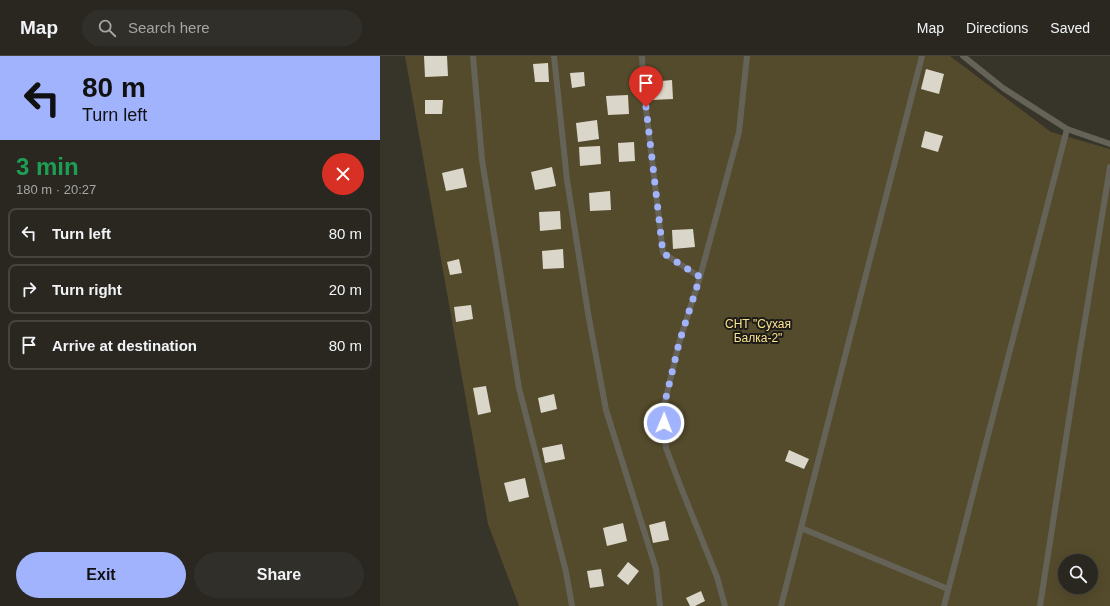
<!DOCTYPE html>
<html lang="en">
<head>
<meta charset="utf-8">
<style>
	:root { --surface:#292720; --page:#312f29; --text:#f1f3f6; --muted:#a5a5a5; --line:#45443e; --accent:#a1b3fd }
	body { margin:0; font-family:Helvetica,sans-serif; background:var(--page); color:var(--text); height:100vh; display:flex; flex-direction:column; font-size:15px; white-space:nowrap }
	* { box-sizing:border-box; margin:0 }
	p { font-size:13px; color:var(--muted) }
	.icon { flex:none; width:22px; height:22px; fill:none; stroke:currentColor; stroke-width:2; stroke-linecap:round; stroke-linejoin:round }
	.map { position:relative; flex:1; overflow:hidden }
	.sheet { display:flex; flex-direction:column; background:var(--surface); width:380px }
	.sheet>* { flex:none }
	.guide { background:#a1b3fd; color:#111; overflow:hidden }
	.fabs { position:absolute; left:678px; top:498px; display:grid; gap:8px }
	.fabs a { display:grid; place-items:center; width:40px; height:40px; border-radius:50%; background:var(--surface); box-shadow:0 4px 16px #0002,0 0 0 1px var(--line); font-size:20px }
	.pin { position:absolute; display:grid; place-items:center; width:34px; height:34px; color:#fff; margin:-41px -17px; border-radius:50% 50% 50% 0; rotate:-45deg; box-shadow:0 0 4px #0007 }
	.pin .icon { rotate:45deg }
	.me { position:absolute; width:44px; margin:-22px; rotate:1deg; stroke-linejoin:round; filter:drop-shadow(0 0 3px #0008) }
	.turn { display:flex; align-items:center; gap:14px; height:84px; padding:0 16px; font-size:18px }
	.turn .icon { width:52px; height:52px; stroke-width:2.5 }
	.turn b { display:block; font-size:28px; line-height:34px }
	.round { display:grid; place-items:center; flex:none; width:42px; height:42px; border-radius:21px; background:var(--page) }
	.summary { display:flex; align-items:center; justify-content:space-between; height:68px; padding:0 16px }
	h1 { font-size:24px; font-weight:700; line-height:30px; color:#1e9e55 }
	.action { display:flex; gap:8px; margin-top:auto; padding:8px 16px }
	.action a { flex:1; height:46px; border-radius:24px; background:var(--accent); color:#111; font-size:16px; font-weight:700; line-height:46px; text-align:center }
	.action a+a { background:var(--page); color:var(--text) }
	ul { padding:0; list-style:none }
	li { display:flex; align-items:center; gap:12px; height:50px; margin:0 8px 6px; padding:0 8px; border:2px solid var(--line); border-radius:8px }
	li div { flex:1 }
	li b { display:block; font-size:15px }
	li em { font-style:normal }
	header { display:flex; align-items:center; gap:24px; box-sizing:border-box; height:56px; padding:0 20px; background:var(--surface); border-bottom:1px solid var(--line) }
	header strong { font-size:19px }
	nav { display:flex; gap:22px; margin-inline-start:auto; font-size:14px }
	.search { width:280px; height:36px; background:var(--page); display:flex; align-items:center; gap:10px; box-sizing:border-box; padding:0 14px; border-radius:22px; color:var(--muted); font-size:15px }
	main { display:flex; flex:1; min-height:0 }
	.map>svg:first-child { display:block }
	.green { fill:#544b2c; fill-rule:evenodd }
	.building { fill:#dad7ca }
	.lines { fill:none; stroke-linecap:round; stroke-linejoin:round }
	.service { stroke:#656257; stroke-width:6 }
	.route { stroke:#a1b3fd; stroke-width:7; stroke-dasharray:0 12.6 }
	.labels { text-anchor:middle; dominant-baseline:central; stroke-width:4; stroke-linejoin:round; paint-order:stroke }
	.park-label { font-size:12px; fill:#fbe28e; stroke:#1d1b17 }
</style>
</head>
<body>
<header>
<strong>Map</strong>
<div class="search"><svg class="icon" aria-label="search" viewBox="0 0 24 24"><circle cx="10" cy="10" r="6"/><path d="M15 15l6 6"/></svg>Search here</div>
<nav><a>Map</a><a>Directions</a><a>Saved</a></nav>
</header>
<main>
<section class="sheet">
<div class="guide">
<div class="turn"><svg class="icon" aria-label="left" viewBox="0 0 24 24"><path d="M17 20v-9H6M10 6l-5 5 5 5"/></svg><div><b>80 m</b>Turn left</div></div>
</div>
<div class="summary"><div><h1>3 min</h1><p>180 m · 20:27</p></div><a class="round" style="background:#d93025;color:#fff"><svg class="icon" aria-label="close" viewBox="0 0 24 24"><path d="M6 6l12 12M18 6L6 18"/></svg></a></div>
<ul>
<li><svg class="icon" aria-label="left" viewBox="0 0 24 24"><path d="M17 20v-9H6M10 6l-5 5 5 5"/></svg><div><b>Turn left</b></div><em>80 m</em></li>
<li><svg class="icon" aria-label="right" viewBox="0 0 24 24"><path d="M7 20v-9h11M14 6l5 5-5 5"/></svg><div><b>Turn right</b></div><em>20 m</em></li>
<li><svg class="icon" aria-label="arrive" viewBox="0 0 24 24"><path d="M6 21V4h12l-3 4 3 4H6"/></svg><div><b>Arrive at destination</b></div><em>80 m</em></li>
</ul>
<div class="action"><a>Exit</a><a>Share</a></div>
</section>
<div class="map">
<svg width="730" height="550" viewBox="0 0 730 550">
	<rect width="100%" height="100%" fill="#37342a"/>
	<!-- green -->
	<path class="green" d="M25,0h545l101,76 59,17v457h-591l-31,-82zM685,505h26v26h-26z"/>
	<!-- building -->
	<g class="building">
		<polygon points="44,0 67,0 68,20 45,21"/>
		<polygon points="168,7 169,26 155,26 153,8"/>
		<polygon points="546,13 564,18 559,38 541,33"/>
		<polygon points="204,16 205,30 192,32 190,17"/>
		<polygon points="292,24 293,43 272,44 271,26"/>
		<polygon points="248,39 249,58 228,59 226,40"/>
		<polygon points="45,44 63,44 62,58 45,58"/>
		<polygon points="217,64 219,83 198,86 196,67"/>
		<polygon points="545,75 563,80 558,96 541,91"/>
		<polygon points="254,86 255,105 239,106 238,87"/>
		<polygon points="220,90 221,108 200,110 199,91"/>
		<polygon points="172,111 176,130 155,134 151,116"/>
		<polygon points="83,112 87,131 66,135 62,117"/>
		<polygon points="230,135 231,154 210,155 209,137"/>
		<polygon points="180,155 181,173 160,175 159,156"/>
		<polygon points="313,173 315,191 293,193 292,174"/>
		<polygon points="183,193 184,212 163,213 162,195"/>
		<polygon points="79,203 82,217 70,219 67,206"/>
		<polygon points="91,249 93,263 76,266 74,251"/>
		<polygon points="106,330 111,356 98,359 93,332"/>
		<polygon points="174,338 177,353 161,357 158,342"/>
		<polygon points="182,388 185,403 165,407 162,392"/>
		<polygon points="409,394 429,403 424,413 405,405"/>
		<polygon points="145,422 149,441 129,446 124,427"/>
		<polygon points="285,465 289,484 273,487 269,469"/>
		<polygon points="243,467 247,485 227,490 223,472"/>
		<polygon points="248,506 259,515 248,529 237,520"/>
		<polygon points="221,513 224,530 210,532 207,515"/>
		<polygon points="321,535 325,545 315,550 310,550 306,542"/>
	</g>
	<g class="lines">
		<!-- service -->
		<g class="service">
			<polyline points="93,0 102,104 139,332 186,516 192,550"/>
			<polyline points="174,0 187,124 208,257 226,354 276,513 280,550"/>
			<polyline points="262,0 264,36 283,197 320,221"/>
			<polyline points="583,0 623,32 687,73 730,88"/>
			<polyline points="421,472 568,533"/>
			<polyline points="345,550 337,521 300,429 286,392 283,354 299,287 320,221 359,76 367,0"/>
			<polyline points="401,550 542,0"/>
			<polyline points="564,550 687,73"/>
			<polyline points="660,550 694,331 730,111"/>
		</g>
	</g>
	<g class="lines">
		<!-- route -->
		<polyline class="route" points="266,51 283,197 320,221 299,287 283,354 284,367"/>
	</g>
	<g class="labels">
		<!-- park labels -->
		<g class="park-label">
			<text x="378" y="268">СНТ "Сухая<tspan x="378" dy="14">Балка-2"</tspan></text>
		</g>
	</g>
</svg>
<div class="fabs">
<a><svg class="icon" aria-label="search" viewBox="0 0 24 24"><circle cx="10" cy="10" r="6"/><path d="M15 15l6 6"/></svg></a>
</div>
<div class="pin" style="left:266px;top:51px;background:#d93025"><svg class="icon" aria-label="arrive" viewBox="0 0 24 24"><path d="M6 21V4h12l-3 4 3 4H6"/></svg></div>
<svg class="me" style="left:284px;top:367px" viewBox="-20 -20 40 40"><circle r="17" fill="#a1b3fd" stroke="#fff" stroke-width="3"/><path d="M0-11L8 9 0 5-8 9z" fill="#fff"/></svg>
</div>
</main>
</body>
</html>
